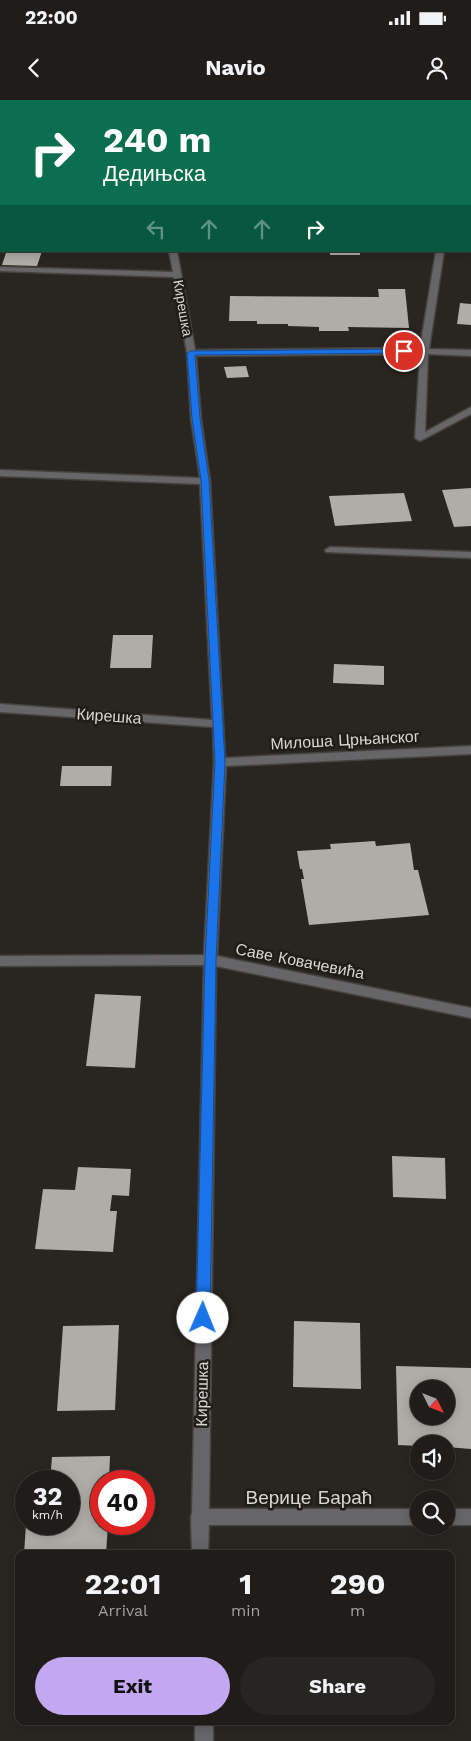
<!DOCTYPE html>
<html lang="en">
<head>
<meta charset="utf-8">
<style>
	:root { --surface:#1f1c19; --page:#272522; --text:#f1f3f6; --muted:#a1a1a2; --line:#3c3a38; --accent:#c4a7f1 }
	body { margin:0; font-family:"Work Sans",sans-serif; background:var(--page); color:var(--text); height:100vh; display:flex; flex-direction:column; font-size:19px; white-space:nowrap }
	* { box-sizing:border-box; margin:0 }
	p { font-size:16px; color:var(--muted) }
	.icon { flex:none; width:28px; height:28px; fill:none; stroke:currentColor; stroke-width:2; stroke-linecap:round; stroke-linejoin:round }
	.map { position:relative; flex:1; overflow:hidden }
	.sheet { position:absolute; left:15px; top:1450px; width:440px; height:175px; display:flex; flex-direction:column; background:var(--surface); border-radius:10px; box-shadow:0 2px 12px #0003,0 0 0 1px var(--line) }
	.sheet>* { flex:none }
	.hud { position:absolute; left:0px; top:0px; width:471px; height:152px; box-shadow:0 2px 12px #0003,0 0 0 1px var(--line); background:#0b6e4f; color:#fff; overflow:hidden }
	.needle { width:32px; rotate:132deg }
	.tools { position:absolute; left:410px; top:1280px; display:grid; gap:10px }
	.tools a { display:grid; place-items:center; width:45px; height:45px; border-radius:50%; background:var(--surface); box-shadow:0 2px 12px #0003,0 0 0 1px var(--line); font-size:25px }
	.speed { position:absolute; left:15px; top:1370px; display:flex; gap:10px; font-size:25px; font-weight:700; text-align:center }
	.speed>* { display:grid; place-content:center; width:65px; height:65px; border-radius:50%; background:var(--surface); box-shadow:0 2px 12px #0003,0 0 0 1px var(--line); line-height:1 }
	.speed small { font-size:12px; font-weight:400 }
	.speed .limit { border:8px solid #d22; background:#fff; color:#111 }
	.pin { position:absolute; display:grid; place-items:center; width:42px; height:42px; color:#fff; margin:-21px; border:2px solid #fff; border-radius:50%; box-shadow:0 1px 5px #0007 }
	.me { position:absolute; width:55px; margin:-28px; rotate:1deg; stroke-linejoin:round; filter:drop-shadow(0 0 4px #0008) }
	.turn { display:flex; align-items:center; gap:18px; height:105px; padding:0 20px; font-size:22px }
	.turn .icon { width:65px; height:65px; stroke-width:2.5 }
	.turn b { display:block; font-size:35px; line-height:42px }
	.lanes { display:flex; align-items:center; height:48px; padding:0 20px; background:#0003; justify-content:center; gap:25px; direction:ltr }
	.lanes .off { opacity:.35 }
	.eta { display:flex; justify-content:space-evenly; align-items:center; height:85px; text-align:center }
	.eta b { font-size:30px; font-weight:700; line-height:35px }
	.primary-button { display:flex; gap:10px; margin-top:auto; padding:10px 20px }
	.primary-button a { flex:1; height:58px; border-radius:30px; background:var(--accent); color:#111; font-size:20px; font-weight:700; line-height:58px; text-align:center }
	.primary-button a+a { background:var(--page); color:var(--text) }
	.status { display:flex; justify-content:space-between; align-items:center; height:35px; padding:0 25px; background:var(--surface); direction:ltr }
	.status svg { height:14px; fill:currentColor }
	header { display:flex; justify-content:space-between; align-items:center; height:65px; padding:0 20px; background:var(--surface); font-size:22px; font-weight:700 }
	.map>svg:first-child { display:block }
	.building { fill:#b0aca6; fill-rule:evenodd }
	.lines { fill:none; stroke-linecap:round; stroke-linejoin:round }
	.minor-casing { stroke:#45423d; stroke-width:3 }
	.minor { fill:#666568; fill-rule:evenodd }
	.route { fill:#1a73e8; stroke:#114b97 }
	.labels { text-anchor:middle; dominant-baseline:central; stroke-width:5; stroke-linejoin:round; paint-order:stroke }
	.far-street-label { font-size:14px; fill:#d8d6d3; stroke:#1f1d18 }
	.street-label { font-size:16px; fill:#d8d6d3; stroke:#1f1d18 }
	.near-street-label { font-size:19px; fill:#d8d6d3; stroke:#1f1d18 }
</style>
</head>
<body>
<div class="status"><b>22:00</b><svg viewBox="0 0 49 12"><path d="M0 12V9h3v3zM5 12V6h3v6zM10 12V3h3v9zM15 12V0h3v12zM26 1h20v11H26zM47 4h2v5h-2z"/></svg></div>
<header><svg class="icon" aria-label="back" viewBox="0 0 24 24"><path d="M15 5l-7 7 7 7"/></svg>Navio<svg class="icon" aria-label="person" viewBox="0 0 24 24"><circle cx="12" cy="8" r="4"/><path d="M4 21q1-7 8-7t8 7"/></svg></header>
<div class="map">
<svg width="471" height="1641" viewBox="0 0 471 1641">
	<rect width="100%" height="100%" fill="#292621"/>
	<!-- building -->
	<g class="building">
		<polygon points="2,151 42,151 37,166 2,165 6,153"/>
		<rect x="330" y="151" width="30" height="4"/>
		<polygon points="378,189 405,189 409,228 348,227 349,231 319,231 319,227 288,226 288,224 257,224 257,221 229,221 230,196 379,197"/>
		<polygon points="460,203 471,204 471,225 457,224"/>
		<polygon points="246,266 249,277 227,278 224,267"/>
		<polygon points="471,388 471,426 454,427 442,390"/>
		<polygon points="404,393 412,421 335,426 329,396"/>
		<polygon points="113,535 153,535 151,568 110,568"/>
		<polygon points="334,564 384,566 384,585 333,583"/>
		<polygon points="62,666 112,666 111,686 60,686"/>
		<polygon points="375,741 376,746 410,743 414,770 418,770 429,815 309,825 301,779 304,779 302,769 300,769 297,751 331,749 330,744"/>
		<polygon points="95,894 141,896 135,968 86,966"/>
		<polygon points="392,1056 445,1058 446,1099 393,1097"/>
		<polygon points="78,1067 131,1069 129,1096 112,1095 110,1111 117,1111 113,1152 35,1149 43,1089 75,1090"/>
		<polygon points="294,1221 360,1223 361,1289 293,1287"/>
		<polygon points="119,1225 115,1310 57,1311 63,1226"/>
		<path d="M396,1266l75,2v81l-25,-2v-3h-27v2l-21,-1zM419,1289h27v27h-27z"/>
		<polygon points="110,1356 109,1381 101,1381 101,1424 108,1424 106,1454 24,1454 26,1424 69,1424 69,1381 50,1381 52,1357"/>
		<polygon points="17,1520 19,1564 15,1564"/>
	</g>
	<g class="lines">
		<defs>
			<g id="minor">
				<rect x="140" y="0" width="6" height="1"/>
				<rect x="162" y="0" width="107" height="1"/>
				<rect x="470" y="3" width="1" height="4"/>
				<rect x="470" y="111" width="1" height="4"/>
				<polygon points="169,151 177,151 195,250 420,248 436,151 444,151 429,249 471,250 471,256 428,254 425,332 471,307 471,314 420,341 415,338 420,254 196,256 201,319 210,381 225,658 471,646 471,654 226,666 217,856 471,908 471,918 216,866 209,1409 419,1409 419,1425 209,1425 208,1454 192,1454 191,1417 192,1413 204,865 0,866 0,856 204,855 214,662 213,627 0,612 0,604 212,620 200,384 0,376 0,370 200,378 191,319 187,253 174,177 0,171 0,167 173,172"/>
				<polygon points="330,447 471,452 471,458 326,452 325,450"/>
				<rect x="446" y="1409" width="25" height="16"/>
				<rect x="195" y="1621" width="18" height="20"/>
			</g>
		</defs>
		<!-- minor casing -->
		<use href="#minor" class="minor-casing"/>
		<!-- minor -->
		<use href="#minor" class="minor"/>
	</g>
	<!-- route -->
	<polygon class="route" points="404,249 408,251 407,253 195,255 200,318 209,380 225,662 216,860 210,1218 208,1223 203,1225 198,1223 196,1218 205,860 215,662 201,380 192,318 187,253 191,251"/>
	<g class="labels">
		<!-- far-street labels -->
		<g class="far-street-label">
			<text transform="translate(183 208) rotate(80)">Кирешка</text>
		</g>
		<!-- street labels -->
		<g class="street-label">
			<text transform="translate(109 616) rotate(4)">Кирешка</text>
			<text transform="translate(345 640) rotate(-3)">Милоша Црњанског</text>
			<text transform="translate(300 861) rotate(11)">Саве Ковачевића</text>
			<text transform="translate(202 1294) rotate(-89)">Кирешка</text>
		</g>
		<!-- near-street labels -->
		<g class="near-street-label">
			<text x="309" y="1397">Верице Бараћ</text>
		</g>
	</g>
</svg>
<div class="tools">
<a><svg class="needle" viewBox="-14 -14 28 28"><path d="M0-13l5 13h-10z" fill="#e53935"/><path d="M0 13l5-13h-10z" fill="#a1a1a2"/></svg></a>
<a><svg class="icon" aria-label="sound" viewBox="0 0 24 24"><path d="M4 9h4l5-4v14l-5-4H4zM17 9q2 3 0 6"/></svg></a>
<a><svg class="icon" aria-label="search" viewBox="0 0 24 24"><circle cx="10" cy="10" r="6"/><path d="M15 15l6 6"/></svg></a>
</div>
<div class="speed"><div>32<small>km/h</small></div><div class="limit">40</div></div>
<div class="pin" style="left:404px;top:251px;background:#d93025"><svg class="icon" aria-label="arrive" viewBox="0 0 24 24"><path d="M6 21V4h12l-3 4 3 4H6"/></svg></div>
<svg class="me" style="left:203px;top:1218px" viewBox="-20 -20 40 40"><circle r="19" fill="#fff"/><path d="M0-13L10 11 0 6-10 11z" fill="#1a73e8"/></svg>
<div class="hud">
<div class="turn"><svg class="icon" aria-label="right" viewBox="0 0 24 24"><path d="M7 20v-9h11M14 6l5 5-5 5"/></svg><div><b>240 m</b>Дедињска</div></div>
<div class="lanes"><svg class="icon off" aria-label="left" viewBox="0 0 24 24"><path d="M17 20v-9H6M10 6l-5 5 5 5"/></svg><svg class="icon off" aria-label="ahead" viewBox="0 0 24 24"><path d="M12 20V5M6 11l6-6 6 6"/></svg><svg class="icon off" aria-label="ahead" viewBox="0 0 24 24"><path d="M12 20V5M6 11l6-6 6 6"/></svg><svg class="icon" aria-label="right" viewBox="0 0 24 24"><path d="M7 20v-9h11M14 6l5 5-5 5"/></svg></div>
</div>
<section class="sheet">
<div class="eta">
<div><b>22:01</b><p>Arrival</p></div>
<div><b>1</b><p>min</p></div>
<div><b>290</b><p>m</p></div>
</div>
<div class="primary-button"><a>Exit</a><a>Share</a></div>
</section>
</div>
</body>
</html>
